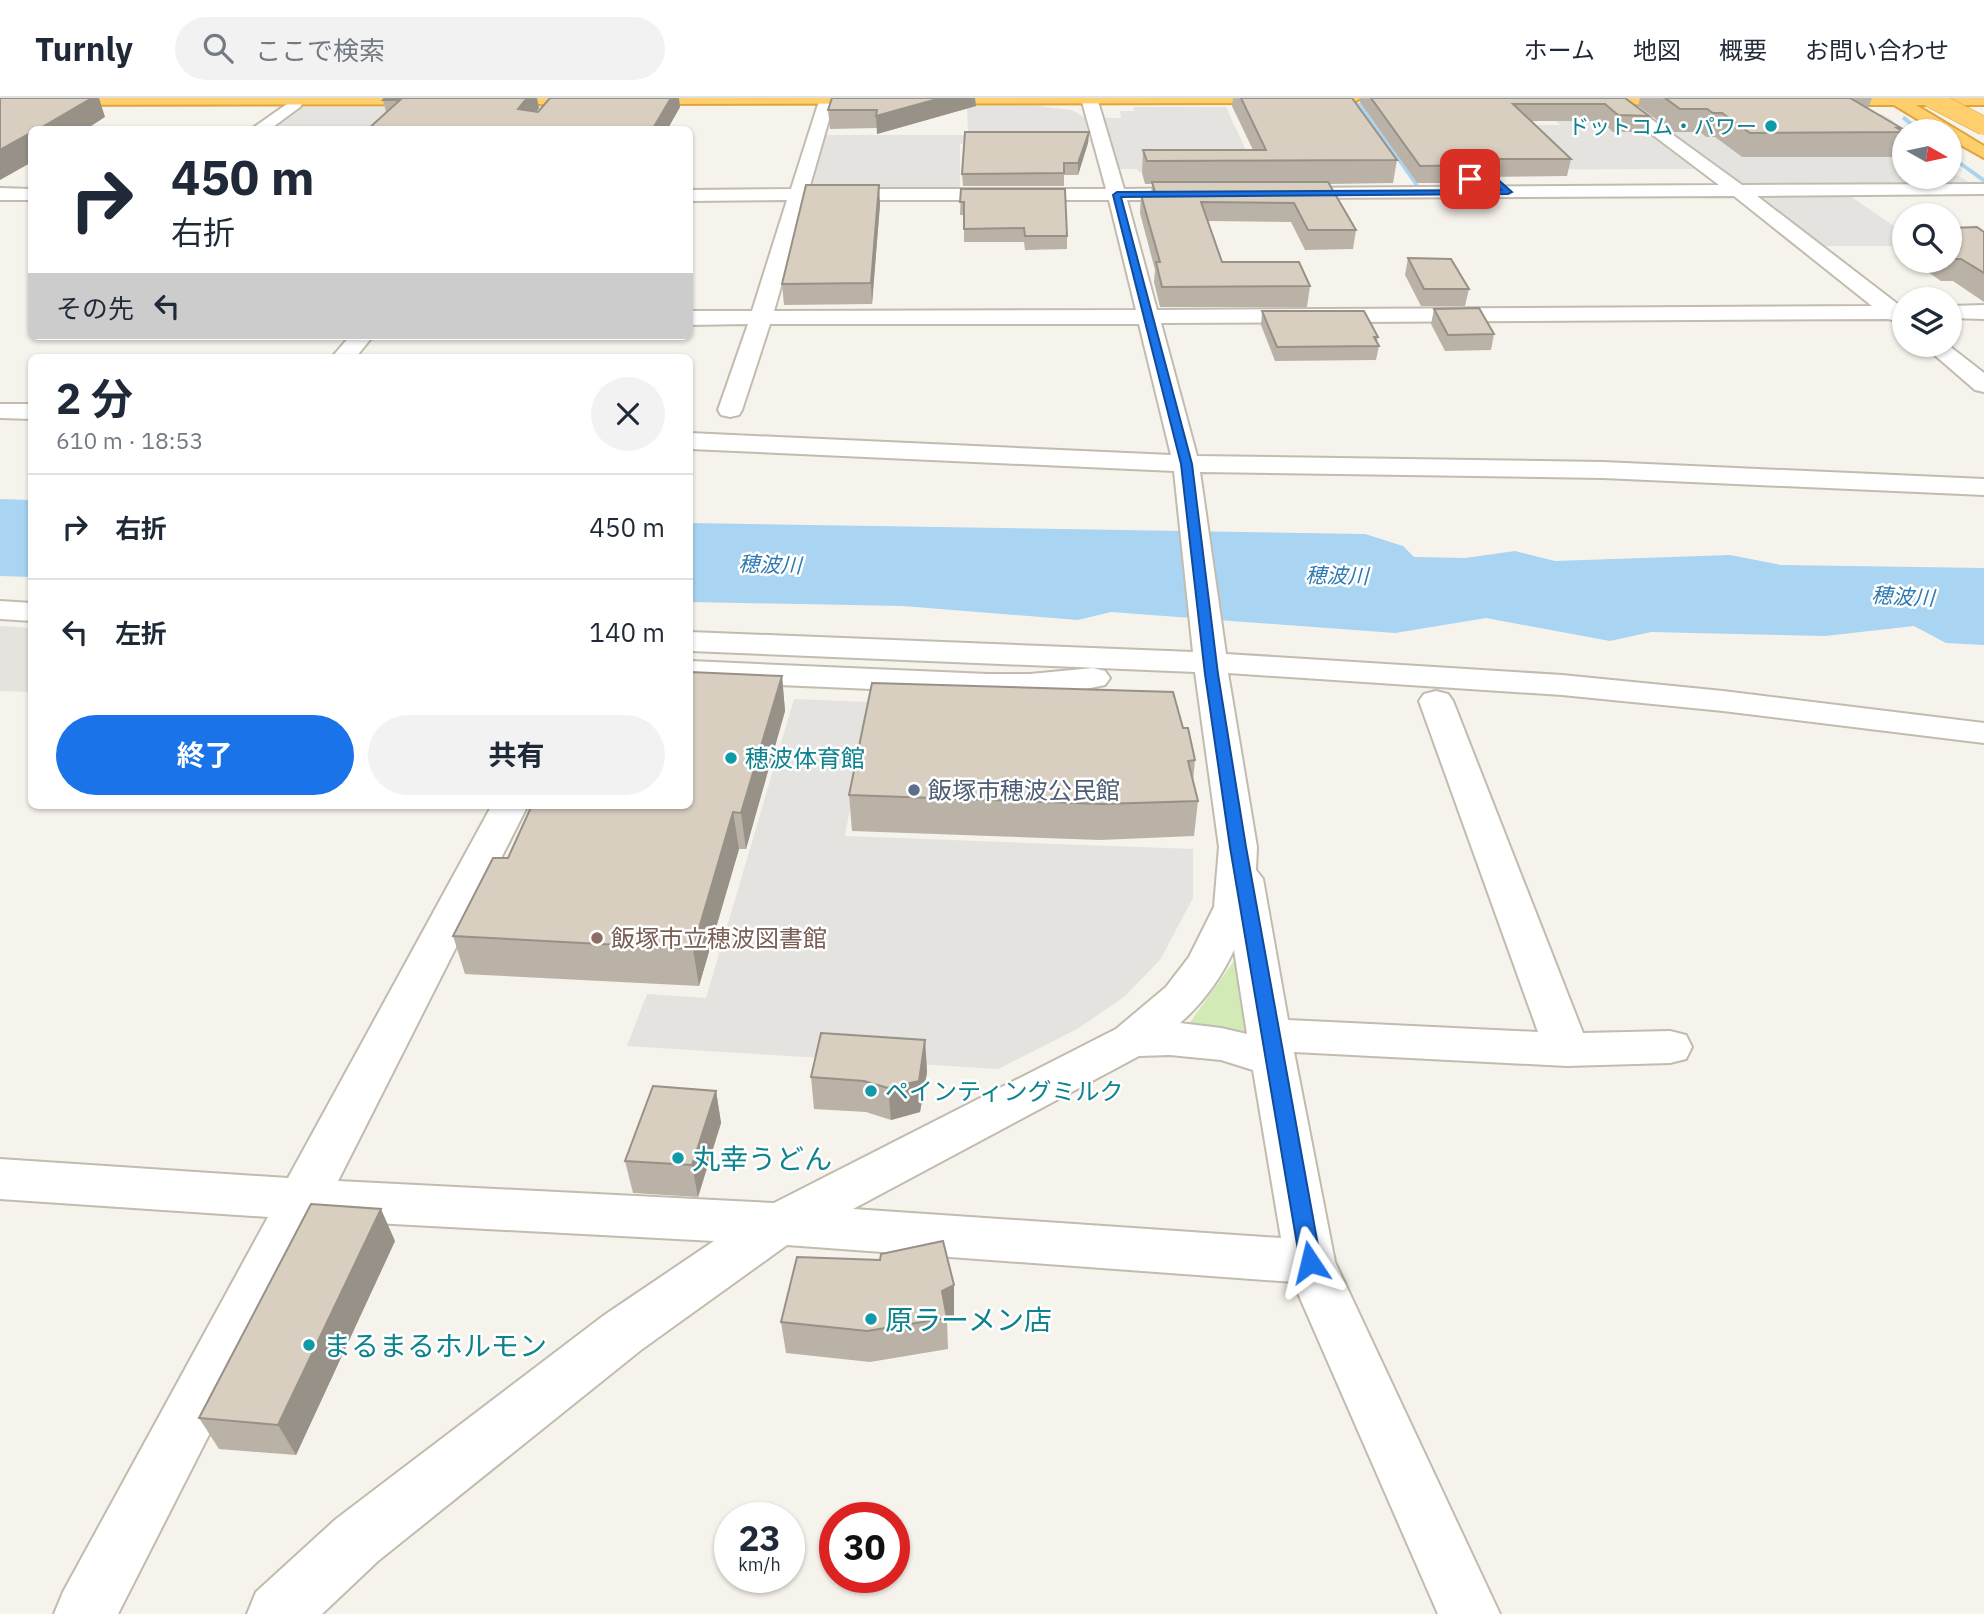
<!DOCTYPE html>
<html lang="ja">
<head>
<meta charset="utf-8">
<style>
	:root { --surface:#fff; --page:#f2f2f3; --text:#1f2937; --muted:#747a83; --line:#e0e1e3; --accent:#1a73e8 }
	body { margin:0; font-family:"IBM Plex Sans","Noto Sans JP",sans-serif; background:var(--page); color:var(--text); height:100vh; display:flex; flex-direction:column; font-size:26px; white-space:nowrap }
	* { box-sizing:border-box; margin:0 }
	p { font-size:23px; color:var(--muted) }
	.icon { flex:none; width:38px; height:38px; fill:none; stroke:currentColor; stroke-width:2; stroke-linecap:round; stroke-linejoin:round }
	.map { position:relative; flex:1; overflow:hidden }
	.panel { position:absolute; left:28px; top:256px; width:665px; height:455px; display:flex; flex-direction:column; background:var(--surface); border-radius:10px; box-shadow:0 2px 5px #0004 }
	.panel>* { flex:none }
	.banner { position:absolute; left:28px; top:28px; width:665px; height:214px; border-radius:10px; box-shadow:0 2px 5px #0004; background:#fff; color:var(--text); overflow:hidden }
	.needle { width:46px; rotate:99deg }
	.controls { position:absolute; left:1892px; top:21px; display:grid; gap:14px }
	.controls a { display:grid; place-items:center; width:70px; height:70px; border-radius:50%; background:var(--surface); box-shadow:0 2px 5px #0004; font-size:35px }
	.speed { position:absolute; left:714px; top:1404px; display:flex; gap:14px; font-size:35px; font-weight:700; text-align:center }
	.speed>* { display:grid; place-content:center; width:91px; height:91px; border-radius:50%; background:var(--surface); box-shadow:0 2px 5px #0004; line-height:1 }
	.speed small { font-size:18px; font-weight:400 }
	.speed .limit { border:10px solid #d22; background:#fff; color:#111 }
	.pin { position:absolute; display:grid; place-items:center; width:60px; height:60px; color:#fff; margin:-30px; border-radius:14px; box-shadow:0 4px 10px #0006 }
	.me { position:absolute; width:77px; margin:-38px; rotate:350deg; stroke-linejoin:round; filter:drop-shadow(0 0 5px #0008) }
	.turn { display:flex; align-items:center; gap:24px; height:147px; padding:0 28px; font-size:32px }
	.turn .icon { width:91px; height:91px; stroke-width:2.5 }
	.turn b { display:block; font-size:49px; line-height:60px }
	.then { display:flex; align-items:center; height:66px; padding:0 28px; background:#0003; gap:14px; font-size:26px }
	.round { display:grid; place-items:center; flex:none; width:74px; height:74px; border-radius:37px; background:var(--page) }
	.head { display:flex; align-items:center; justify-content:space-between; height:119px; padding:0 28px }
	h1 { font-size:42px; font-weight:700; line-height:52px }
	.cta { display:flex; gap:14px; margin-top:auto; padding:14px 28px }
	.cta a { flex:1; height:80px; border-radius:42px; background:var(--accent); color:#fff; font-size:28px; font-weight:700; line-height:80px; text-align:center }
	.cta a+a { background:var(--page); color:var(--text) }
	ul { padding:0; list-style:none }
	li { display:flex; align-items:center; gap:21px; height:105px; padding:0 28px; border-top:2px solid var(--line) }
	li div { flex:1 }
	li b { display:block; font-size:26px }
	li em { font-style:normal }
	header { display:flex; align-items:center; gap:42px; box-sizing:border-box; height:98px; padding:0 35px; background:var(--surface); border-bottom:2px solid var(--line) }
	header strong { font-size:33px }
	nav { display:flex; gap:38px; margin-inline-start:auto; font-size:24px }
	.search { width:490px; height:63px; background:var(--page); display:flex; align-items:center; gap:18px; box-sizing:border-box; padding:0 24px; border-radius:38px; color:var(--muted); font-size:26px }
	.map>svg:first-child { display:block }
	.industrial { fill:#e6e2dd }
	.green { fill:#d2eab5 }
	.parking { fill:#e5e3e0 }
	.water { fill:#a9d4f2 }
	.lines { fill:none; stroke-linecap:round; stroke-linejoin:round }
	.stream { fill:#a9d4f2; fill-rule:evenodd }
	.minor-casing { stroke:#c2bbae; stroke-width:4 }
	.highway-casing { stroke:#e0a43c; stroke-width:4 }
	.minor { fill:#fff; fill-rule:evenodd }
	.highway { fill:#ffcf6e; fill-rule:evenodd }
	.highway-bridge-casing { stroke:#e0a43c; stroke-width:19; stroke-linecap:butt }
	.highway-bridge { stroke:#ffcf6e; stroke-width:18 }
	.wall { fill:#bab2a6 }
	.shaded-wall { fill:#979187 }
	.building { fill:#d8cfc1; stroke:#979187; stroke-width:2 }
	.route { fill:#1a73e8; stroke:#114b97; stroke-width:2 }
	.culture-dot { fill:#0f9aa8; stroke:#fff; stroke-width:2.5 }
	.service-dot { fill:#5c6f8a; stroke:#fff; stroke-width:2.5 }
	.education-dot { fill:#8d6e63; stroke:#fff; stroke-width:2.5 }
	.labels { text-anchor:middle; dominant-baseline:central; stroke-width:5; stroke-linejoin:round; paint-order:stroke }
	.far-culture-label { font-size:21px; fill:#0d838f; stroke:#fff; text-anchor:end }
	.far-water-label { font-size:21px; font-style:italic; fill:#2e7ab2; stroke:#fff }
	.culture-label { font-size:24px; fill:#0d838f; stroke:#fff; text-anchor:start }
	.service-label { font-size:24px; fill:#4e5e75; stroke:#fff; text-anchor:start }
	.education-label { font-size:24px; fill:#785e54; stroke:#fff; text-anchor:start }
	.near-culture-label { font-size:28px; fill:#0d838f; stroke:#fff; text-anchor:start }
</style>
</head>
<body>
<header>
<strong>Turnly</strong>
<div class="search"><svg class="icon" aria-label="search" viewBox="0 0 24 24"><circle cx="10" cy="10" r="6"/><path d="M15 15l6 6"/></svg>ここで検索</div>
<nav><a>ホーム</a><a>地図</a><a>概要</a><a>お問い合わせ</a></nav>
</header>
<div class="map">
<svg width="1984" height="1516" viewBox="0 0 1984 1516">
	<rect width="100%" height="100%" fill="#f6f3ec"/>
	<!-- industrial -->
	<polygon class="industrial" points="0,528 31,530 31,594 0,593"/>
	<!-- green -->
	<polygon class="green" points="1241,853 1257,945 1186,930"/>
	<!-- parking -->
	<g class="parking">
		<polygon points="1546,7 1615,7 1702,71 1411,72 1452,27 1560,27 1546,12"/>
		<polygon points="542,8 523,31 269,32 300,9"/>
		<polygon points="967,8 1038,8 1072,12 1084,19 1090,44 960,46 960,92 807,92 821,37 968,37"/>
		<polygon points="1133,9 1226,9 1256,74 1139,74 1137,71 1116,71 1104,20 1121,20 1120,13 1134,13"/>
		<polygon points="1831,16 1882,16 1892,22 1904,34 1904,79 1950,79 1950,73 1969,84 1739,87 1650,18 1678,18 1706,39 1715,39 1742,59 1891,53"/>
		<polygon points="1749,94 1844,94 1904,135 1904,148 1819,148"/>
		<polygon points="794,601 870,604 845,738 1193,751 1193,800 1160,862 1125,898 1079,930 998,971 627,948 647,896 706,900"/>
	</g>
	<!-- water -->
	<g class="water">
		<polygon points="0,401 31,402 31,479 0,478"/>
		<polygon points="690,425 1365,436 1403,448 1414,459 1465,460 1515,453 1555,463 1730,457 1781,467 1984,470 1984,547 1946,545 1914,528 1825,538 1651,534 1610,543 1486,520 1395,535 1111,514 1078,522 903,508 690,504"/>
	</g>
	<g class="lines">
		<!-- stream -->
		<g class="stream">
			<polygon points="1357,5 1361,5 1422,92 1418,92"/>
			<polygon points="1904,18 1906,19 1922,33 1917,33 1902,21"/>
			<polygon points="1950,56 1984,80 1984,85 1950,60"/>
		</g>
		<defs>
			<g id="minor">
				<path d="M1081,0h16l27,91 78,-1 9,6 -9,6h-75l30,110 715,-4 -138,-110 -451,2 -9,-5 9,-5 436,-3 -115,-87h18l120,87 242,-1v10l-227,2 142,109h5v18l-16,-4 -727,4 36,133 406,6 381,17v16l-381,-17 -403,-6 26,182 336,21 161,16 261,32v20l-261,-32 -161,-16 -334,-22 29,174 -1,23 7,9 25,141 250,12 -119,-331 5,-7 12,-3 12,3 5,7 130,332 87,-2 16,4 6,12 -6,12 -16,4 -103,3 -273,-14 41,210 165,352h-62l-145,-332 -506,-37 -146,105 -263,211 -56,53h-75l9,-22 80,-73 267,-203 111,-75 -396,-21 -200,394h-64l9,-22 205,-375 -268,-18v-40l288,19 204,-373h36l-190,376 436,22 342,-174 50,-42 23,-30 25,-50 5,-60 -24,-175 -505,-21v-19l503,20 -19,-181 -484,-22v-16l481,22 -32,-131h-369l-28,86 -3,5 -9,2 -9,-2 -3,-5 30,-86 -58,1v-14h62l35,-111 -97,1v-11l101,-1 29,-91 15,1 -26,90h297zM806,102h303l27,110 -362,1zM1234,852l13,84 -26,-6 -41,-5c23,-20 41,-45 54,-73zM1170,957l51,5 32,10 28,168 -428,-29 286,-153z"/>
				<polygon points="294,1 300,3 302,6 300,9 269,32 250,32"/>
				<polygon points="0,90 32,91 32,102 0,102"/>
				<polygon points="1984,207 1984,221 1950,220 1950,208"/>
				<polygon points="350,238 373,238 356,259 332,259"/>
				<polygon points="1923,247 1948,247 1984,275 1984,294 1975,292"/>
				<polygon points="0,306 32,306 32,321 0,320"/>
				<polygon points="0,503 32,505 32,523 0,521"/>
				<path d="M690,563l298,13h42l63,-6 12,3 5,7 -5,7c-38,9 -79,9 -117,9l-298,-13z"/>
			</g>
			<g id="highway">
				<polygon points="0,0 1361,0 1353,5 0,7"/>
				<polygon points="1570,0 1697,0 1699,2 1691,7 1577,6 1572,4"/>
				<polygon points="1812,0 1984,0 1984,7 1916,7 1984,48 1984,60 1950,41 1950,33 1937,33 1894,7 1818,7 1813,5"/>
			</g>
		</defs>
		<!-- minor casing -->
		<use href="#minor" class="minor-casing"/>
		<!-- highway casing -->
		<use href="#highway" class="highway-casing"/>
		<!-- minor -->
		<use href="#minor" class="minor"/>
		<!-- highway -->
		<use href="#highway" class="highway"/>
		<defs>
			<polyline id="highway-bridge" points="1930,0 1984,28"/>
		</defs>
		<!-- highway-bridge casing -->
		<use href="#highway-bridge" class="highway-bridge-casing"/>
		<!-- highway-bridge -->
		<use href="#highway-bridge" class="highway-bridge"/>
	</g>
	<!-- wall -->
	<g class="wall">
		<polygon points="385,0 539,10 536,13 680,9 667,32 386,14 383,2"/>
		<polygon points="1233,0 1352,0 1397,62 1393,85 1329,86 1356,132 1353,151 1305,152 1291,124 1208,123 1222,164 1310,188 1307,209 1160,209 1154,184 1155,172 1140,115 1141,97 1151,97 1152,86 1145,86 1142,75 1143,52 1253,52 1232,8"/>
		<polygon points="1360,0 1625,0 1649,18 1645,34 1613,34 1601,23 1531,23 1571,61 1567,78 1482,79 1480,85 1417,85 1360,4"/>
		<polygon points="1640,0 1872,0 1868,11 1901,30 1900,32 1904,35 1895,59 1742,59 1715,39 1706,39 1700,34 1674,34 1638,8"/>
		<polygon points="976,8 877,36 877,30 830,31 828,12"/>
		<polygon points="1089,34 1088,45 1078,77 1064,77 1064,88 963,88 962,76"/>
		<polygon points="961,91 1067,138 1067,151 1025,152 1024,144 964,144 964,117 960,117"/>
		<polygon points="880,106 872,206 784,207 782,186"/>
		<polygon points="1903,130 1904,130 1904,157 1895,151"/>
		<polygon points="1950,130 1984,134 1984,204 1953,183 1941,183 1912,163 1950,163"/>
		<polygon points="1408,160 1469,191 1465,208 1421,208 1405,177"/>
		<polygon points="1434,211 1494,236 1491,252 1445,253 1431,226"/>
		<polygon points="1262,213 1378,239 1377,244 1379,248 1376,262 1275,263 1261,227"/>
		<polygon points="782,578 785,613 746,751 739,751 699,888 465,876 453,838 508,760"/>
		<polygon points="1183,630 1195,662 1193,683 1198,703 1194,738 1100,742 852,733 849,697"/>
		<polygon points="925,942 927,974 920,1014 891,1022 866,1014 814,1011 811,979"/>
		<polygon points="716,993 721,1025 698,1099 633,1095 625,1063"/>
		<polygon points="395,1143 296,1357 219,1351 199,1320"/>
		<polygon points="954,1187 954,1219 947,1222 948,1251 870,1264 786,1255 781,1224"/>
	</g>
	<!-- shaded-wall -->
	<g class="shaded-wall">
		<polygon points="92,0 99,0 105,19 85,32 37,32"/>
		<polygon points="527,0 537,0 539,10 523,32 518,11"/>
		<polygon points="671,0 679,0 680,9 667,32 652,32"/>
		<polygon points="941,0 975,0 976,8 877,36 876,18"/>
		<polygon points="32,34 32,64 0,82 0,52"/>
		<polygon points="1089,34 1088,45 1078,77 1078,65"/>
		<polygon points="879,87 880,106 872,206 871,185"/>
		<polygon points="782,578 785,613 746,751 741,715"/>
		<polygon points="733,714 739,751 699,888 693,851"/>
		<polygon points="925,942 927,974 920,1014 891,1022 888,990"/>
		<polygon points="716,993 721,1025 698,1099 692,1067"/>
		<polygon points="381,1111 395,1143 296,1357 278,1327"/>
		<polygon points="954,1187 954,1219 947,1222 942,1193"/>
	</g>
	<!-- building -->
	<g class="building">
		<polygon points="0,0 92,0 37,32 32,32 32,34 0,52"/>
		<polygon points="385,0 527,0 518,11 538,14 550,0 671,0 652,32 367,32 400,2 383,2"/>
		<polygon points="832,0 941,0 876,18 877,12 828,12"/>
		<polygon points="1241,0 1352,0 1397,62 1147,63 1143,52 1266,52"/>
		<polygon points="1371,0 1625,0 1649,18 1618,17 1605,6 1513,6 1571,61 1478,61 1484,67 1420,68"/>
		<polygon points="1665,0 1850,0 1901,30 1897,30 1904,34 1750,35 1722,15 1713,15 1707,11 1680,11"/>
		<polygon points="965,34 1089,34 1078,65 1064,65 1064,75 962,76"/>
		<polygon points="1152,84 1328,84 1356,132 1308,132 1294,105 1201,104 1222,164 1299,164 1310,188 1162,189 1156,164 1160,164 1141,97 1156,97"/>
		<polygon points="806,87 879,87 871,185 782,186"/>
		<polygon points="961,91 1065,91 1067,138 1025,138 1024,130 964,131 964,104 960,104"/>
		<polygon points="1977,129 1984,134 1984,175 1961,161 1950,161 1950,130"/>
		<polygon points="1408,160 1451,161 1469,191 1424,191"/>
		<polygon points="1479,210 1494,236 1448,237 1434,211"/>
		<polygon points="1262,213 1364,213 1378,239 1374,239 1379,248 1277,249"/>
		<polygon points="690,574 782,578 741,715 733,714 693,851 453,838 493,760 508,760 532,707 690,707"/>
		<polygon points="872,585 1173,594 1183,630 1188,630 1195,662 1188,663 1198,703 1102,706 849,697"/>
		<polygon points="821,935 925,942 919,983 888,990 864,983 811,979"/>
		<polygon points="653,988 716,993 692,1067 625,1063"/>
		<polygon points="311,1106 381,1111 278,1327 199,1320"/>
		<polygon points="943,1143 954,1187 942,1193 947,1220 867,1233 781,1224 797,1159 880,1162 881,1156"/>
	</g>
	<!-- route -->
	<polygon class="route" points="1467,79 1495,79 1512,94 1508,96 1121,99 1192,366 1218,576 1246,749 1321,1164 1318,1171 1310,1173 1303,1171 1300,1164 1230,749 1205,576 1181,366 1113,97 1117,94 1501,92 1491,83 1470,83"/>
	<!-- markers -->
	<g class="culture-dot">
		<circle cx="1771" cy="28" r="7"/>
		<circle cx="731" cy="660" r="7"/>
		<circle cx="871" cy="993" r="7"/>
		<circle cx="678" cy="1060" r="7"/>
		<circle cx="871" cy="1221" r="7"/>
		<circle cx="309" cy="1247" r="7"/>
	</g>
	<circle class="service-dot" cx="914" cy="692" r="7"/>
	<circle class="education-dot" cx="597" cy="840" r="7"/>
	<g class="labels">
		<!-- far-culture labels -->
		<g class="far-culture-label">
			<text x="1757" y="28">ドットコム・パワー</text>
		</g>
		<!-- far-water labels -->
		<g class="far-water-label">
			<text transform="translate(770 466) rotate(2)">穂波川</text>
			<text transform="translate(1337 477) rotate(1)">穂波川</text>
			<text transform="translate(1903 498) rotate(3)">穂波川</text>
		</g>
		<!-- culture labels -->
		<g class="culture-label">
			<text x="745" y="660">穂波体育館</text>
			<text x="885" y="993">ペインティングミルク</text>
		</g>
		<!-- service labels -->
		<g class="service-label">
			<text x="928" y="692">飯塚市穂波公民館</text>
		</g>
		<!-- education labels -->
		<g class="education-label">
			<text x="611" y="840">飯塚市立穂波図書館</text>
		</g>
		<!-- near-culture labels -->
		<g class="near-culture-label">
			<text x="692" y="1060">丸幸うどん</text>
			<text x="885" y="1221">原ラーメン店</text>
			<text x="323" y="1247">まるまるホルモン</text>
		</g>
	</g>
</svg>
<div class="controls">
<a><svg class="needle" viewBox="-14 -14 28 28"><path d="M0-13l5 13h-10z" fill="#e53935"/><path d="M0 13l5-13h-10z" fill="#747a83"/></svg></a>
<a><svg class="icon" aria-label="search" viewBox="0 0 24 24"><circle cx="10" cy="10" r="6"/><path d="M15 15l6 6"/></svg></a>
<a><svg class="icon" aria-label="layers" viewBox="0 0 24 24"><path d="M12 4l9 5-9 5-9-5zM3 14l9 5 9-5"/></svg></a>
</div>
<div class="speed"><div>23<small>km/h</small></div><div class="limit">30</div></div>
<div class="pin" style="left:1470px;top:81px;background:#d93025"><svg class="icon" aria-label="arrive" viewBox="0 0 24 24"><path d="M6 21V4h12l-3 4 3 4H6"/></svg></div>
<svg class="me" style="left:1310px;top:1164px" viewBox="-20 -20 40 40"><path d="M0-17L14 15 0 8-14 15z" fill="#1a73e8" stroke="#fff" stroke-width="4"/></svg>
<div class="banner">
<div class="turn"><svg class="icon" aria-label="right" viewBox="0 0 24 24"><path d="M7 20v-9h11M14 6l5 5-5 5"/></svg><div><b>450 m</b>右折</div></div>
<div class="then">その先<svg class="icon" aria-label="left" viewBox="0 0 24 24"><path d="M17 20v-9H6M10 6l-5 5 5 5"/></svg></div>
</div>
<section class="panel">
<div class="head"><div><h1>2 分</h1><p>610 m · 18:53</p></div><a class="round"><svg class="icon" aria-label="close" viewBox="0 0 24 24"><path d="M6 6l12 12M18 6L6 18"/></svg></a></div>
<ul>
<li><svg class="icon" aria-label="right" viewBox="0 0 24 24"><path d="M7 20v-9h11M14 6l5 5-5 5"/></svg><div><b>右折</b></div><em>450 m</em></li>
<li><svg class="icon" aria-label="left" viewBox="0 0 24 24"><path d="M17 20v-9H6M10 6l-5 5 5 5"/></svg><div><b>左折</b></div><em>140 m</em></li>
</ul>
<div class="cta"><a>終了</a><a>共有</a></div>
</section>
</div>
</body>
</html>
